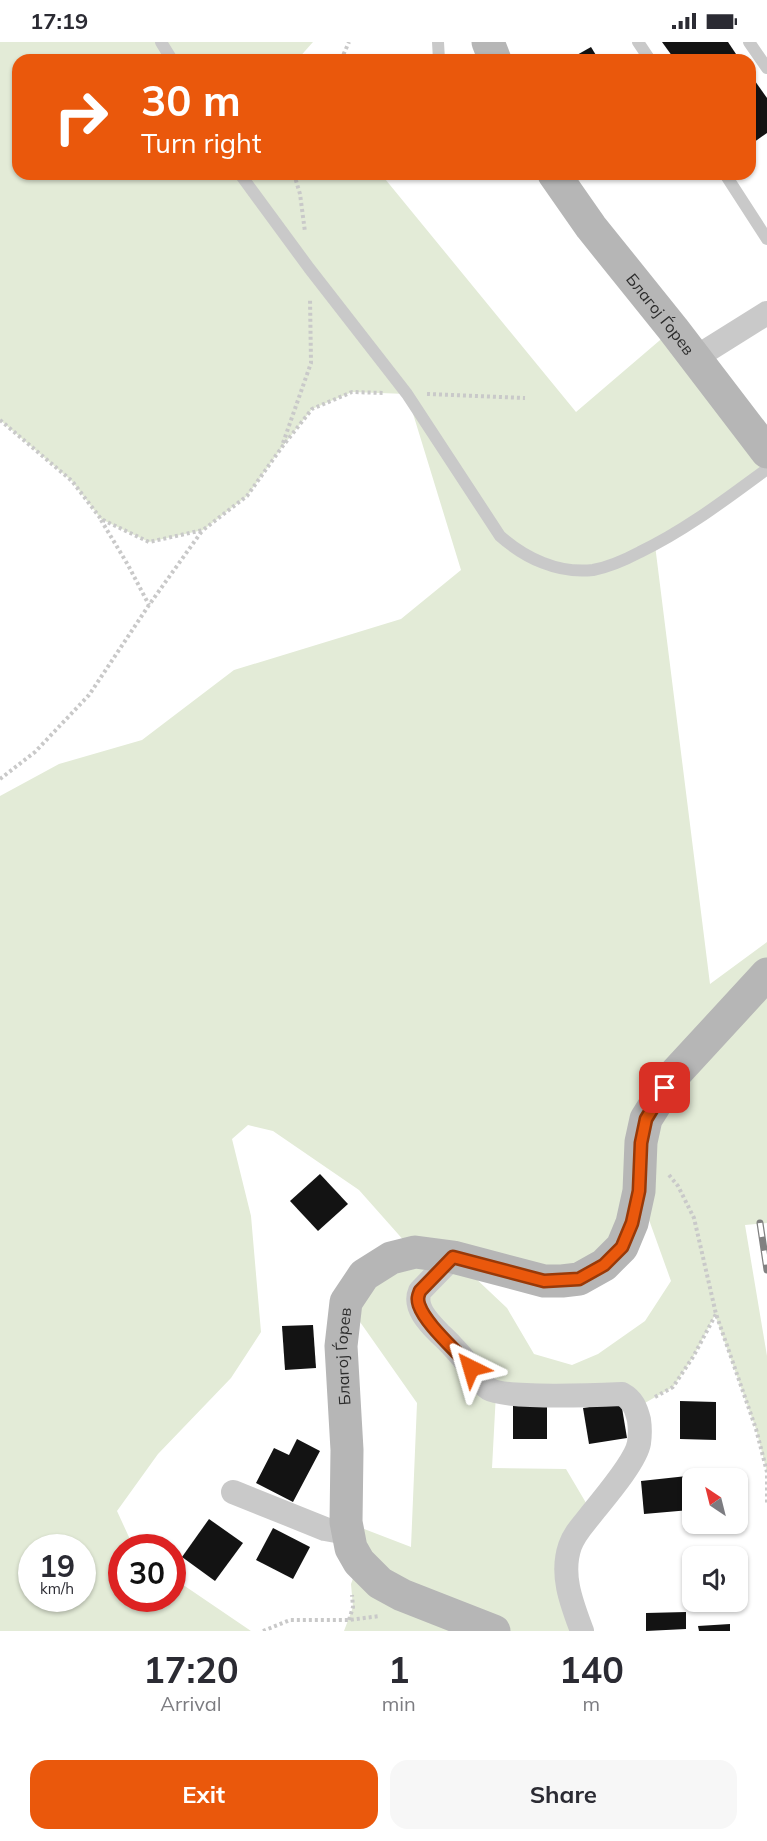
<!DOCTYPE html>
<html lang="en">
<head>
<meta charset="utf-8">
<style>
	:root { --surface:#fff; --page:#f7f7f7; --text:#2b2b33; --muted:#7c7c81; --accent:#ea580c }
	body { margin:0; font-family:Mulish,sans-serif; background:var(--page); color:var(--text); height:100vh; display:flex; flex-direction:column; font-size:22px; white-space:nowrap }
	* { box-sizing:border-box; margin:0 }
	p { font-size:20px; color:var(--muted) }
	.icon { flex:none; width:33px; height:33px; fill:none; stroke:currentColor; stroke-width:2; stroke-linecap:round; stroke-linejoin:round }
	.map { position:relative; height:1589px; overflow:hidden }
	.drawer { display:flex; flex-direction:column; background:var(--surface); flex:1 }
	.drawer>* { flex:none }
	.hud { position:absolute; left:12px; top:12px; width:744px; height:126px; border-radius:18px; box-shadow:0 2px 4px #0004; background:#ea580c; color:#fff; overflow:hidden }
	.needle { width:39px; rotate:325deg }
	.fabs { position:absolute; left:682px; top:1426px; display:grid; gap:12px }
	.fabs a { display:grid; place-items:center; width:66px; height:66px; border-radius:12px; background:var(--surface); box-shadow:0 2px 4px #0004; font-size:30px }
	.speed { position:absolute; left:18px; top:1492px; display:flex; gap:12px; font-size:30px; font-weight:700; text-align:center }
	.speed>* { display:grid; place-content:center; width:78px; height:78px; border-radius:50%; background:var(--surface); box-shadow:0 2px 4px #0004; line-height:1 }
	.speed small { font-size:15px; font-weight:400 }
	.speed .limit { border:9px solid #d22; background:#fff; color:#111 }
	.pin { position:absolute; display:grid; place-items:center; width:51px; height:51px; color:#fff; margin:-26px; border-radius:12px; box-shadow:0 3px 9px #0006 }
	.me { position:absolute; width:66px; margin:-33px; rotate:320deg; stroke-linejoin:round; filter:drop-shadow(0 0 4px #0008) }
	.turn { display:flex; align-items:center; gap:21px; height:126px; padding:0 30px; font-size:27px }
	.turn .icon { width:78px; height:78px; stroke-width:2.5 }
	.turn b { display:block; font-size:42px; line-height:51px }
	.eta { display:flex; justify-content:space-evenly; align-items:center; height:102px; text-align:center }
	.eta b { font-size:36px; font-weight:700; line-height:42px }
	.cta { display:flex; gap:12px; margin-top:auto; padding:12px 30px }
	.cta a { flex:1; height:69px; border-radius:18px; background:var(--accent); color:#fff; font-size:24px; font-weight:700; line-height:69px; text-align:center }
	.cta a+a { background:var(--page); color:var(--text) }
	.status { display:flex; justify-content:space-between; align-items:center; height:42px; padding:0 30px; background:var(--surface); direction:ltr }
	.status svg { height:16px; fill:currentColor }
	.map>svg:first-child { display:block }
	.green { fill:#e3ebd7; fill-rule:evenodd }
	.building { fill:#131313 }
	.lines { fill:none; stroke-linecap:round; stroke-linejoin:round }
	.path { stroke:#c9c9c9; stroke-width:4; stroke-dasharray:3 3; stroke-linecap:butt }
	.lane { stroke:#c9c9c9; stroke-width:12 }
	.street { stroke:#c9c9c9; stroke-width:24 }
	.secondary { stroke:#b6b6b6; stroke-width:33 }
	.rail-casing { stroke:#818181; stroke-width:7 }
	.rail { stroke:#fff; stroke-width:4.5; stroke-dasharray:14; stroke-linecap:butt }
	.route-casing { stroke:#983908; stroke-width:15 }
	.route { stroke:#ea580c; stroke-width:10 }
	.labels { text-anchor:middle; dominant-baseline:central; stroke-width:6; stroke-linejoin:round; paint-order:stroke }
	.street-label { font-size:16px; fill:#2c2c2c; stroke:#fff }
</style>
</head>
<body>
<div class="status"><b>17:19</b><svg viewBox="0 0 49 12"><path d="M0 12V9h3v3zM5 12V6h3v6zM10 12V3h3v9zM15 12V0h3v12zM26 1h20v11H26zM47 4h2v5h-2z"/></svg></div>
<div class="map">
<svg width="767" height="1589" viewBox="0 0 767 1589">
	<rect width="100%" height="100%" fill="#fff"/>
	<!-- green -->
	<path class="green" d="M0,0h313l-16,18h-279v114h363l195,238 97,-83 94,140 -112,76 55,439 57,-42v281l-22,2 22,131v148v-32l-11,-43 -41,-114 -22,42 -20,30 -37,21 -140,-15 -4,75 74,1 26,44 -22,33 12,85h-238l9,-24 -2,-23 8,-22 -13,-40 65,25 6,-144 -71,-101 68,-50 -55,-62 -86,-59 -25,-6 -16,14 19,77 10,116 -30,46 -73,76 -41,57 17,37h-12v51h50l1,-21 78,53h-251v-835l59,-32 83,-24 92,-70 167,-51 60,-49 -54,-176 -55,-2 -40,17 -30,38 -35,49 -44,34 -54,12 -48,-23 -29,-38 -72,-61zM639,1150l32,89 -26,40 -47,33 -26,11 -38,-11 -27,-46 -53,-50 125,21 53,-56zM32,1506h50v51h-50z"/>
	<!-- building -->
	<g class="building">
		<polygon points="662,0 728,0 740,18 675,18"/>
		<polygon points="591,5 599,18 568,18"/>
		<polygon points="750,32 767,56 767,91 750,103"/>
		<polygon points="320,1132 348,1162 318,1189 290,1159"/>
		<polygon points="313,1283 316,1326 285,1328 282,1284"/>
		<polygon points="680,1359 716,1360 716,1398 680,1397"/>
		<rect x="513" y="1360" width="34" height="37"/>
		<polygon points="621,1360 627,1396 589,1402 583,1366"/>
		<polygon points="297,1397 320,1409 293,1460 256,1441 274,1406 289,1413"/>
		<polygon points="687,1434 690,1468 644,1472 641,1439"/>
		<polygon points="209,1477 243,1501 215,1539 182,1515"/>
		<polygon points="273,1486 310,1505 293,1537 256,1518"/>
		<polygon points="686,1570 686,1587 646,1589 646,1571"/>
		<polygon points="730,1582 730,1589 699,1589 698,1584"/>
	</g>
	<g class="lines">
		<!-- path -->
		<g class="path">
			<polyline points="341,18 349,0"/>
			<polyline points="294,132 300,152 305,190"/>
			<polyline points="427,352 525,356"/>
			<polyline points="0,378 72,439 101,477 149,500 203,488 247,454 282,405 312,367 352,350 384,351"/>
			<polyline points="283,401 311,321 310,257"/>
			<polyline points="101,478 128,523 149,563"/>
			<polyline points="0,737 35,710 89,653 149,563 202,489"/>
			<polyline points="669,1133 678,1144 694,1176 716,1272 756,1387 767,1430 767,1462"/>
			<polyline points="655,1355 673,1345 693,1315 716,1272"/>
			<polyline points="349,1578 353,1565 352,1553"/>
			<polyline points="263,1589 290,1578 349,1578 380,1574"/>
		</g>
		<!-- lane -->
		<g class="lane">
			<polyline points="161,0 172,18"/>
			<polyline points="438,0 439,18"/>
			<polyline points="638,0 650,18"/>
			<polyline points="749,0 767,26"/>
			<path d="M240,132l69,94 98,126 93,142c25,22 58,38 93,34 16,-3 32,-10 47,-18 46,-22 86,-53 127,-83"/>
			<polyline points="725,132 767,197"/>
		</g>
		<!-- street -->
		<g class="street">
			<polyline points="695,316 767,271"/>
			<path d="M453,1215l-33,34c-7,16 9,32 20,43 8,7 15,15 22,23 8,10 16,25 27,32 16,10 110,6 133,5 11,6 14,14 17,26 1,7 1,16 0,23 -3,18 -34,54 -46,69 -9,12 -18,20 -23,34 -10,29 2,58 12,85"/>
			<polyline points="233,1450 325,1487 347,1491"/>
		</g>
		<!-- secondary -->
		<g class="secondary">
			<polyline points="488,0 495,18"/>
			<path id="s1" d="M554,132l37,53 82,102 94,123"/>
			<path id="s2" d="M494,1589l-92,-36 -22,-12 -21,-21 -8,-14 -5,-26 1,-72 -6,-104 5,-44 18,-27 27,-17 24,-6 38,5 91,24h18l17,-2 25,-14 18,-18 10,-24 7,-32 2,-49 5,-23 27,-43 94,-102"/>
		</g>
		<defs>
			<polyline id="rail" points="760,1181 767,1228"/>
		</defs>
		<!-- rail casing -->
		<use href="#rail" class="rail-casing"/>
		<!-- rail -->
		<use href="#rail" class="rail"/>
	</g>
	<g class="lines">
		<defs>
			<path id="route" d="M471,1326c-15,-18 -45,-43 -52,-63 -2,-6 -1,-9 1,-14l33,-34 91,24 35,-2 25,-14 18,-18 10,-24 7,-32 2,-48 5,-24 19,-31"/>
		</defs>
		<!-- route casing -->
		<use href="#route" class="route-casing"/>
		<!-- route -->
		<use href="#route" class="route"/>
	</g>
	<g class="labels">
		<!-- street labels -->
		<g class="street-label">
			<text stroke="none"><textPath href="#s1" startOffset="176">Благој Ѓорев</textPath></text>
			<text stroke="none"><textPath href="#s2" startOffset="362">Благој Ѓорев</textPath></text>
		</g>
	</g>
</svg>
<div class="fabs">
<a><svg class="needle" viewBox="-14 -14 28 28"><path d="M0-13l5 13h-10z" fill="#e53935"/><path d="M0 13l5-13h-10z" fill="#7c7c81"/></svg></a>
<a><svg class="icon" aria-label="sound" viewBox="0 0 24 24"><path d="M4 9h4l5-4v14l-5-4H4zM17 9q2 3 0 6"/></svg></a>
</div>
<div class="speed"><div>19<small>km/h</small></div><div class="limit">30</div></div>
<div class="pin" style="left:665px;top:1046px;background:#d93025"><svg class="icon" aria-label="arrive" viewBox="0 0 24 24"><path d="M6 21V4h12l-3 4 3 4H6"/></svg></div>
<svg class="me" style="left:471px;top:1326px" viewBox="-20 -20 40 40"><path d="M0-17L14 15 0 8-14 15z" fill="#ea580c" stroke="#fff" stroke-width="4"/></svg>
<div class="hud">
<div class="turn"><svg class="icon" aria-label="right" viewBox="0 0 24 24"><path d="M7 20v-9h11M14 6l5 5-5 5"/></svg><div><b>30 m</b>Turn right</div></div>
</div>
</div>
<section class="drawer">
<div class="eta">
<div><b>17:20</b><p>Arrival</p></div>
<div><b>1</b><p>min</p></div>
<div><b>140</b><p>m</p></div>
</div>
<div class="cta"><a>Exit</a><a>Share</a></div>
</section>
</body>
</html>
